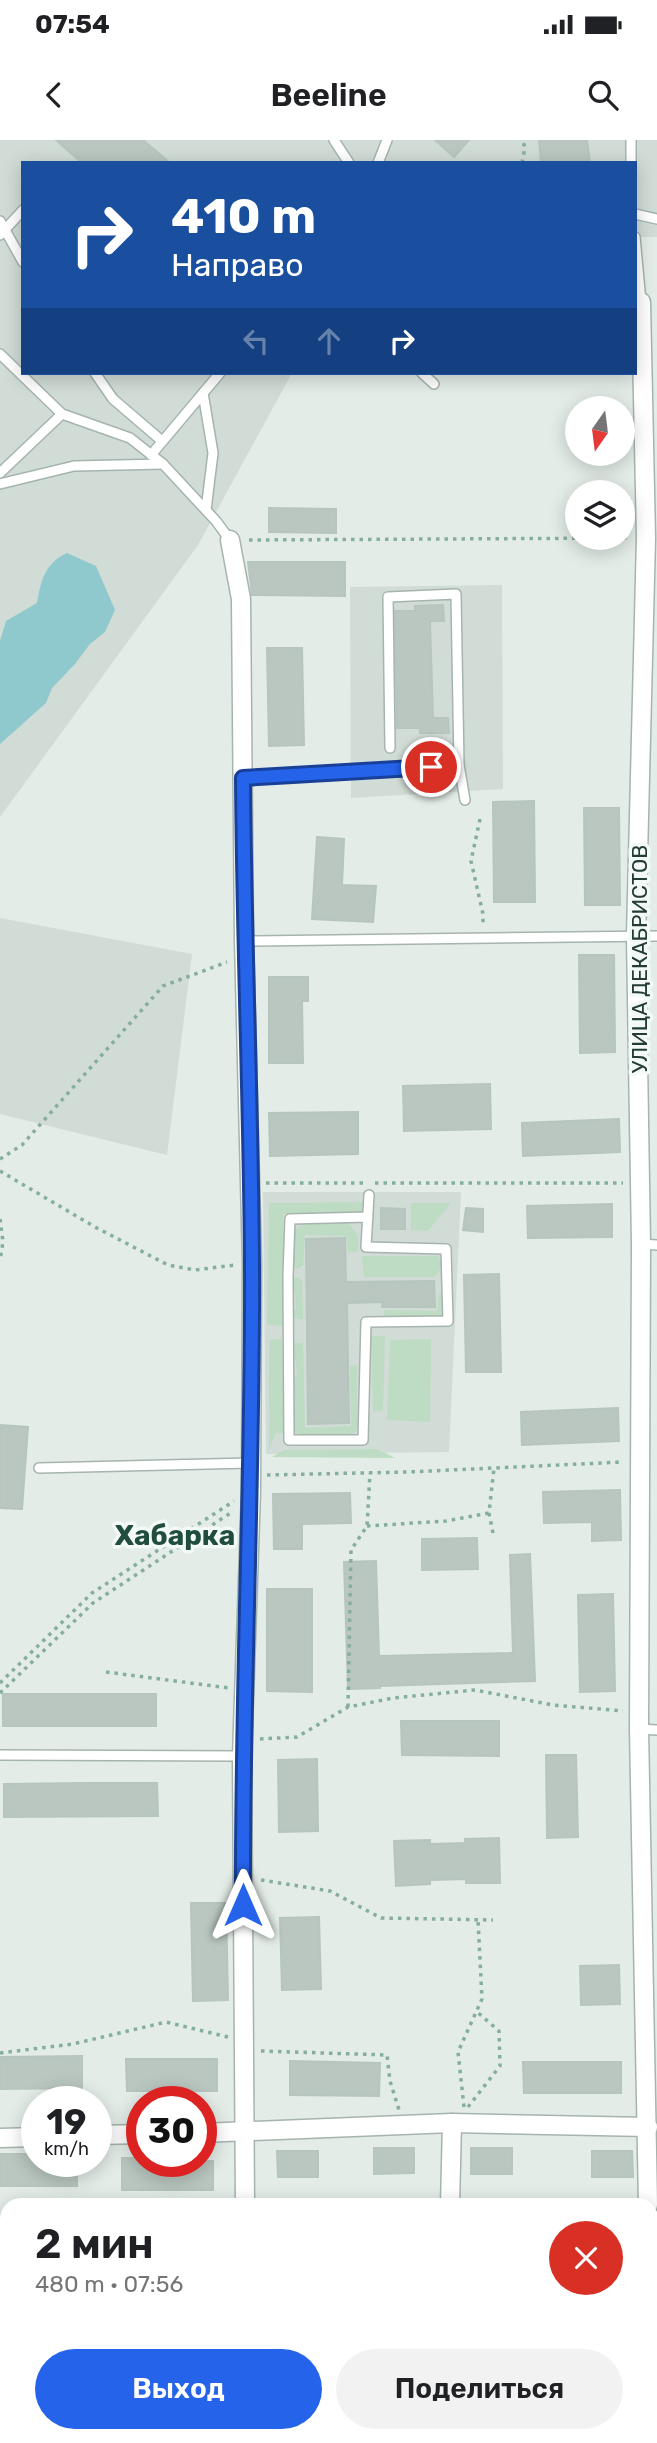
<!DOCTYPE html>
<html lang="ru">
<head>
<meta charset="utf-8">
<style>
	:root { --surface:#fff; --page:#f2f2f2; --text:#202124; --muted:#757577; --accent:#2563eb }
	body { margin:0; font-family:Rubik,sans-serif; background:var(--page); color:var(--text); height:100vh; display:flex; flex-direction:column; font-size:26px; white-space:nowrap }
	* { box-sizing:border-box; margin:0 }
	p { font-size:23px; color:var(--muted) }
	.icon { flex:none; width:38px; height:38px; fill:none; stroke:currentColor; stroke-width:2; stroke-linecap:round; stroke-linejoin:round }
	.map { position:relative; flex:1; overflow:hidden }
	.sheet { position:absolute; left:0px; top:2058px; width:658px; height:245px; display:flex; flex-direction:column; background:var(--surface); border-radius:21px 21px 0 0; box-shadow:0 4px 18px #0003 }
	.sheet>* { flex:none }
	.guide { position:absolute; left:21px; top:21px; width:616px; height:214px; border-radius:0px; box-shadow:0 4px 18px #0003; background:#1a4fa0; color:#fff; overflow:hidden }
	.needle { width:46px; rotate:194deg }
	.fabs { position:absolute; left:565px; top:256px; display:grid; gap:14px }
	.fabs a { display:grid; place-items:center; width:70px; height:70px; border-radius:50%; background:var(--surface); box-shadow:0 4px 18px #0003; font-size:35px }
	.speed { position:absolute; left:21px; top:1946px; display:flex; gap:14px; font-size:35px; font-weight:700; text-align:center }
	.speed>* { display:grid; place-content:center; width:91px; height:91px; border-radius:50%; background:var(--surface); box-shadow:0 4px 18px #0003; line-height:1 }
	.speed small { font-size:18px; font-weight:400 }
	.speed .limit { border:10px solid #d22; background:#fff; color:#111 }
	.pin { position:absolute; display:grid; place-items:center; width:60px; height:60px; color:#fff; margin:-30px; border:4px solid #fff; border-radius:50%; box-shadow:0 2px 7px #0007 }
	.me { position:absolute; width:77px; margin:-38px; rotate:0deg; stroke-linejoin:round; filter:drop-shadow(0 0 5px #0008) }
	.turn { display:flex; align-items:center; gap:24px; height:147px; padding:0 35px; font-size:32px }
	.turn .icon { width:91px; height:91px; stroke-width:2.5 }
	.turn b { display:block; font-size:49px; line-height:60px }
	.lanes { display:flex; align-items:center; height:66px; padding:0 35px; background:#0003; justify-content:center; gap:35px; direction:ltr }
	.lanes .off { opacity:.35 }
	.round { display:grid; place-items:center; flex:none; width:74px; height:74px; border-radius:37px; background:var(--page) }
	.overview { display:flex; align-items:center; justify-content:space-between; height:119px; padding:0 35px }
	h1 { font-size:42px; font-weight:600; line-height:52px }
	.cta { display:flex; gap:14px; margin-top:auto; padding:14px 35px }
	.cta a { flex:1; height:80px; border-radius:42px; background:var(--accent); color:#fff; font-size:28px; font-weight:600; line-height:80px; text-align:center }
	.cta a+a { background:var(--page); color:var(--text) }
	.status { display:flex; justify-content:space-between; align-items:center; height:49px; padding:0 35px; background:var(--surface); direction:ltr }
	.status svg { height:19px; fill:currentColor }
	header { display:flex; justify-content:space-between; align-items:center; height:91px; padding:0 35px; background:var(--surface); font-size:32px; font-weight:600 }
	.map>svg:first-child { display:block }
	.built { fill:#d1dcd6 }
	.green { fill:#bddcc3 }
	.water { fill:#8fc9cd }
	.building { fill:#b9c7c0; stroke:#b6c5be; stroke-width:2 }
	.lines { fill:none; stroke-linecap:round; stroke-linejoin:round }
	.lane-casing { stroke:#a6b4ae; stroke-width:12 }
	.street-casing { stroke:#a6b4ae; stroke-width:21 }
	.path { stroke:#86ae9e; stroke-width:3.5; stroke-dasharray:3.5 5; stroke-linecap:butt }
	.lane { stroke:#fff; stroke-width:9 }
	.street { stroke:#fff; stroke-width:18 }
	.route-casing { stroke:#184099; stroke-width:18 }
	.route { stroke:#2563eb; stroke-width:12 }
	.labels { text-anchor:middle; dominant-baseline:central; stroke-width:7; stroke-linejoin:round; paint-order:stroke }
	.street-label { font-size:21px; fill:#243c34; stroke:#f3f9f6 }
	.district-label { font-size:28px; font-weight:bold; fill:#214d3f; stroke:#f3f9f6 }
</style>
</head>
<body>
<div class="status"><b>07:54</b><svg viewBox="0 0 49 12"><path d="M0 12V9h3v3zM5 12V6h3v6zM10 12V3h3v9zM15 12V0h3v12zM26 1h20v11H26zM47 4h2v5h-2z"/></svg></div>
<header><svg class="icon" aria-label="back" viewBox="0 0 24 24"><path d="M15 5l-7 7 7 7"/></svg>Beeline<svg class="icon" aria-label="search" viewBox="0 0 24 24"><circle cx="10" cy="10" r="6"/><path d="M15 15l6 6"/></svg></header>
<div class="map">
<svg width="657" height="2303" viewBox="0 0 657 2303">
	<rect width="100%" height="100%" fill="#e3ece7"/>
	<!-- built -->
	<g class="built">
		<polygon points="0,0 657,0 657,97 635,97 635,23 23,23 23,233 292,233 198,405 0,677"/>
		<polygon points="502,445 503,649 351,658 350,447"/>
		<polygon points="0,778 192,814 167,1015 0,974"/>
		<polygon points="263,1052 461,1052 449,1312 266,1314"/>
	</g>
	<!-- green -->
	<g class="green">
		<polygon points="364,1062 363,1072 283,1074 283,1186 267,1185 269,1063"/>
		<polygon points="411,1063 451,1063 428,1091 411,1090"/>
		<polygon points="306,1083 348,1083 358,1095 358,1111 348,1113 346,1096 305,1095 303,1125 299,1128 293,1129 293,1098 296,1089"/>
		<polygon points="362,1116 438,1116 444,1125 434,1137 364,1137"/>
		<polygon points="292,1137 298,1137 302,1141 303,1179 293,1178 293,1172 296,1169 295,1152 292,1152"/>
		<polygon points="439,1154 445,1154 444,1173 438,1179 384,1177 384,1170 437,1171"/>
		<polygon points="371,1196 385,1196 383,1270 373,1272"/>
		<polygon points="282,1199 284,1293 276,1293 269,1309 269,1200"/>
		<polygon points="431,1199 430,1282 387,1280 390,1200"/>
		<polygon points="292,1203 303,1203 305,1288 351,1286 350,1226 357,1225 357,1290 349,1297 303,1296 293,1291 293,1236 297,1235 296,1221 291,1220"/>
		<polygon points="377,1309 395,1318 272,1317 284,1310"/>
	</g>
	<!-- water -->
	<path class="water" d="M67,413l29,13 19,44 -10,22 -15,12 -15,20 -23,24 -6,15 -46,41v-103l6,-20 31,-18c4,-23 8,-40 30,-50z"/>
	<!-- building -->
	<g class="building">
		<polygon points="56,0 143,0 170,23 82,23"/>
		<polygon points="435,0 469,0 454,17"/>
		<polygon points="539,0 587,0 590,23 541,23"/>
		<polygon points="269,368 336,369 336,393 269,392"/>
		<polygon points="248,422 345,422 345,456 252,455"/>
		<polygon points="443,465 444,481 430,481 433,578 448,578 449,593 420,593 420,588 397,588 395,471 415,471 415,466"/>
		<polygon points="267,508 302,508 304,605 269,606"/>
		<polygon points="534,661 535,762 494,762 493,662"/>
		<polygon points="584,668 619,668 620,765 585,765"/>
		<polygon points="317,697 344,699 342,745 376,746 373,782 312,779"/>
		<polygon points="579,815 614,815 615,912 580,913"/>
		<polygon points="269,837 308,837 308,861 302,861 303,923 269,923"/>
		<polygon points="490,944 491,989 404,991 403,946"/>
		<polygon points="358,972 358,1014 270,1016 269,973"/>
		<polygon points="619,979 620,1012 523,1016 522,983"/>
		<polygon points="612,1064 612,1097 528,1098 527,1066"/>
		<polygon points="381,1068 405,1069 405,1089 381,1089"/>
		<polygon points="466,1068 483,1069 483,1092 463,1090"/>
		<polygon points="345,1098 346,1142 434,1141 435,1167 382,1167 383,1162 347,1163 349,1283 308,1284 306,1099"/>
		<polygon points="499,1134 501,1232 466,1232 464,1135"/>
		<polygon points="618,1268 619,1301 522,1305 521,1272"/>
		<polygon points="0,1285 28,1287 22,1369 0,1368"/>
		<polygon points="620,1350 621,1400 592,1401 592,1382 544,1383 543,1352"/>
		<polygon points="350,1353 351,1383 302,1384 302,1409 274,1409 273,1354"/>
		<polygon points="477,1398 478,1429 422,1430 422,1399"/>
		<polygon points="530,1414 535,1541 380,1546 380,1548 348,1549 344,1422 376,1421 379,1516 513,1513 510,1415"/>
		<polygon points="267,1449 312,1449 312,1552 267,1551"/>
		<polygon points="613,1454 615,1551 580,1552 578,1455"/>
		<rect x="3" y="1554" width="153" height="32"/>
		<polygon points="401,1581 499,1581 499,1616 402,1615"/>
		<polygon points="546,1615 576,1615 578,1697 547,1698"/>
		<polygon points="317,1619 318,1691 279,1692 278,1620"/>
		<polygon points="84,1643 157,1643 158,1676 4,1677 4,1644"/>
		<polygon points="499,1698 500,1743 466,1743 466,1739 430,1740 430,1744 396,1746 394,1701 430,1700 430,1704 465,1703 465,1699"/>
		<polygon points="191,1763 226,1763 228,1860 193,1861"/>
		<polygon points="319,1777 321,1849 282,1850 280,1778"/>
		<polygon points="619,1825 620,1864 581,1865 580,1826"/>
		<polygon points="82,1916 82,1948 0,1949 0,1917"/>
		<polygon points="126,1919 217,1919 217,1951 127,1951"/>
		<polygon points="290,1921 380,1923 379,1956 290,1955"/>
		<polygon points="523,1922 621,1922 621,1953 524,1953"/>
		<polygon points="374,2008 414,2008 414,2033 374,2034"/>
		<rect x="471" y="2008" width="41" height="26"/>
		<polygon points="277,2011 318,2011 318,2037 278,2037"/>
		<polygon points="592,2011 632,2011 633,2037 592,2037"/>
		<polygon points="0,2014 37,2014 37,2021 77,2021 77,2046 0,2046"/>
		<polygon points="122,2018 142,2018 142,2021 213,2021 213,2050 122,2050"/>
	</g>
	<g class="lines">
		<defs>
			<g id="lane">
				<polyline points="334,0 349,23"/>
				<polyline points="631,0 631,23"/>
				<polyline points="378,23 387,0"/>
				<polyline points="635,74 657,79"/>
				<polyline points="0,81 23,122"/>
				<polyline points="0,95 23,70"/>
				<polyline points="635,97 641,162"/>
				<polyline points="0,214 62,274 130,298 163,324 216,381 230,400"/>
				<polyline points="95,233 113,259 162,301"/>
				<polyline points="422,233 434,244"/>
				<polyline points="203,253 213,313 206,370"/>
				<polyline points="151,315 220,233"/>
				<polyline points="0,333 62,274"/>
				<polyline points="0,344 74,326 163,324"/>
				<polyline points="390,608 388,457 456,454 459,625 465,660"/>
				<polyline points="243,638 459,625"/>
				<polyline points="244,801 657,796"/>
				<polyline points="368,1077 290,1079 288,1136 289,1300 363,1300 366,1182 448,1181 446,1109 366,1107 369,1055"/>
				<polyline points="641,1104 657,1105"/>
				<polyline points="39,1328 250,1323"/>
				<polyline points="639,1589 657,1590"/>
				<polyline points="0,1615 242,1616"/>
				<polyline points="0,2093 7,2093"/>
				<polyline points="0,2255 7,2255"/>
				<polyline points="162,2303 174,2300"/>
			</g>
			<g id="street">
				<polyline points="641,162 646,398 636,796 641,1104 639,1589 648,2065"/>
				<polyline points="230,400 241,459 244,801 252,1123 251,1351 242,1616 245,2065"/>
				<polyline points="201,1993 452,1983 648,1987"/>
				<polyline points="96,1995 142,1994"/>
				<polyline points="0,1998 37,1997"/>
				<polyline points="450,2065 452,1983"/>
				<polyline points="245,2296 245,2303"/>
				<polyline points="649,2296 649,2303"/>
				<polyline points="444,2303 445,2296"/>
			</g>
		</defs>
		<!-- lane casing -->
		<use href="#lane" class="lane-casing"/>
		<!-- street casing -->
		<use href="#street" class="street-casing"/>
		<!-- path -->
		<g class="path">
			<polyline points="522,23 525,7 522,0"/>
			<polyline points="249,400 630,398"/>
			<polyline points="480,679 471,721 483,774 483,787"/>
			<polyline points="0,1019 22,1005 163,846 227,822"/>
			<polyline points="0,1031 95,1087 168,1125 195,1130 235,1125"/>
			<polyline points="266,1043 364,1043"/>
			<polyline points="375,1043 623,1043"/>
			<polyline points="0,1079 3,1102 0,1120"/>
			<polyline points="267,1335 408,1332 623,1322"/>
			<polyline points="367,1386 446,1381 489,1373"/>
			<polyline points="493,1393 489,1373 494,1328"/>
			<polyline points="106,1532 229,1548"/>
			<polyline points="0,1543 92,1453 234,1361"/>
			<polyline points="0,1553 93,1463 232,1372"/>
			<polyline points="348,1567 351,1410 367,1386 370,1333"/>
			<polyline points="260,1599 297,1597 348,1567 393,1558 475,1550 553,1565 623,1571"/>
			<polyline points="261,1740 330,1751 381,1778 493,1780"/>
			<polyline points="261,1911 387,1915 390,1941 399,1970"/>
			<polyline points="0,1913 73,1904 166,1882 228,1897"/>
			<polyline points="464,1967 458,1912 482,1859 478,1780"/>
			<polyline points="468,1967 500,1926 499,1891 476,1871"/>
			<polyline points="651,2173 657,2173"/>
		</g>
		<!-- lane -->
		<use href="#lane" class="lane"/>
		<!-- street -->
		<use href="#street" class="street"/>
	</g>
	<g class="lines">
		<defs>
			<path id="route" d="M243,1765c-1,-214 10,-427 9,-640 -1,-162 -8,-325 -9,-487l188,-11"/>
		</defs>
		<!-- route casing -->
		<use href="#route" class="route-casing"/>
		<!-- route -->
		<use href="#route" class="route"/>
	</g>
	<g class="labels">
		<!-- street labels -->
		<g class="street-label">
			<text transform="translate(639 819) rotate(-90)">УЛИЦА ДЕКАБРИСТОВ</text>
		</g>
		<!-- district labels -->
		<g class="district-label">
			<text x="175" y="1395">Хабарка</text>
		</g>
	</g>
</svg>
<div class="fabs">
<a><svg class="needle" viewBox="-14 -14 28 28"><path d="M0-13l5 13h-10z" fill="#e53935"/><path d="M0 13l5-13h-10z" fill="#757577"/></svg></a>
<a><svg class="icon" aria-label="layers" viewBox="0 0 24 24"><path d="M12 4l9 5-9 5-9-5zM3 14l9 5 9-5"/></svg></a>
</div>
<div class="speed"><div>19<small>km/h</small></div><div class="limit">30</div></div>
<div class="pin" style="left:431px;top:627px;background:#d93025"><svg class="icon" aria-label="arrive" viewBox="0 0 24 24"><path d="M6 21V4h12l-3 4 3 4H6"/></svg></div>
<svg class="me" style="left:243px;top:1765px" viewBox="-20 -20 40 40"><path d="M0-17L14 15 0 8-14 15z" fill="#2563eb" stroke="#fff" stroke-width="4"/></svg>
<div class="guide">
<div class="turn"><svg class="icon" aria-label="right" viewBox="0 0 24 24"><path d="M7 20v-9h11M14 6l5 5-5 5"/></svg><div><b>410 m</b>Направо</div></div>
<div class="lanes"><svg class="icon off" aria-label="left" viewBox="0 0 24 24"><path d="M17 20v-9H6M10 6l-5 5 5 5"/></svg><svg class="icon off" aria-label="ahead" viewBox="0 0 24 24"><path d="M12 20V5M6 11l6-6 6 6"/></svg><svg class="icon" aria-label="right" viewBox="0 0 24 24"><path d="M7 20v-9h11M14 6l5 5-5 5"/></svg></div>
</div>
<section class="sheet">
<div class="overview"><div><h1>2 мин</h1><p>480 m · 07:56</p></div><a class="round" style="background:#d93025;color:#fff"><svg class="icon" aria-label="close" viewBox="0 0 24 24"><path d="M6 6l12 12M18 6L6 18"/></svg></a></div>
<div class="cta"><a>Выход</a><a>Поделиться</a></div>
</section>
</div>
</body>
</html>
